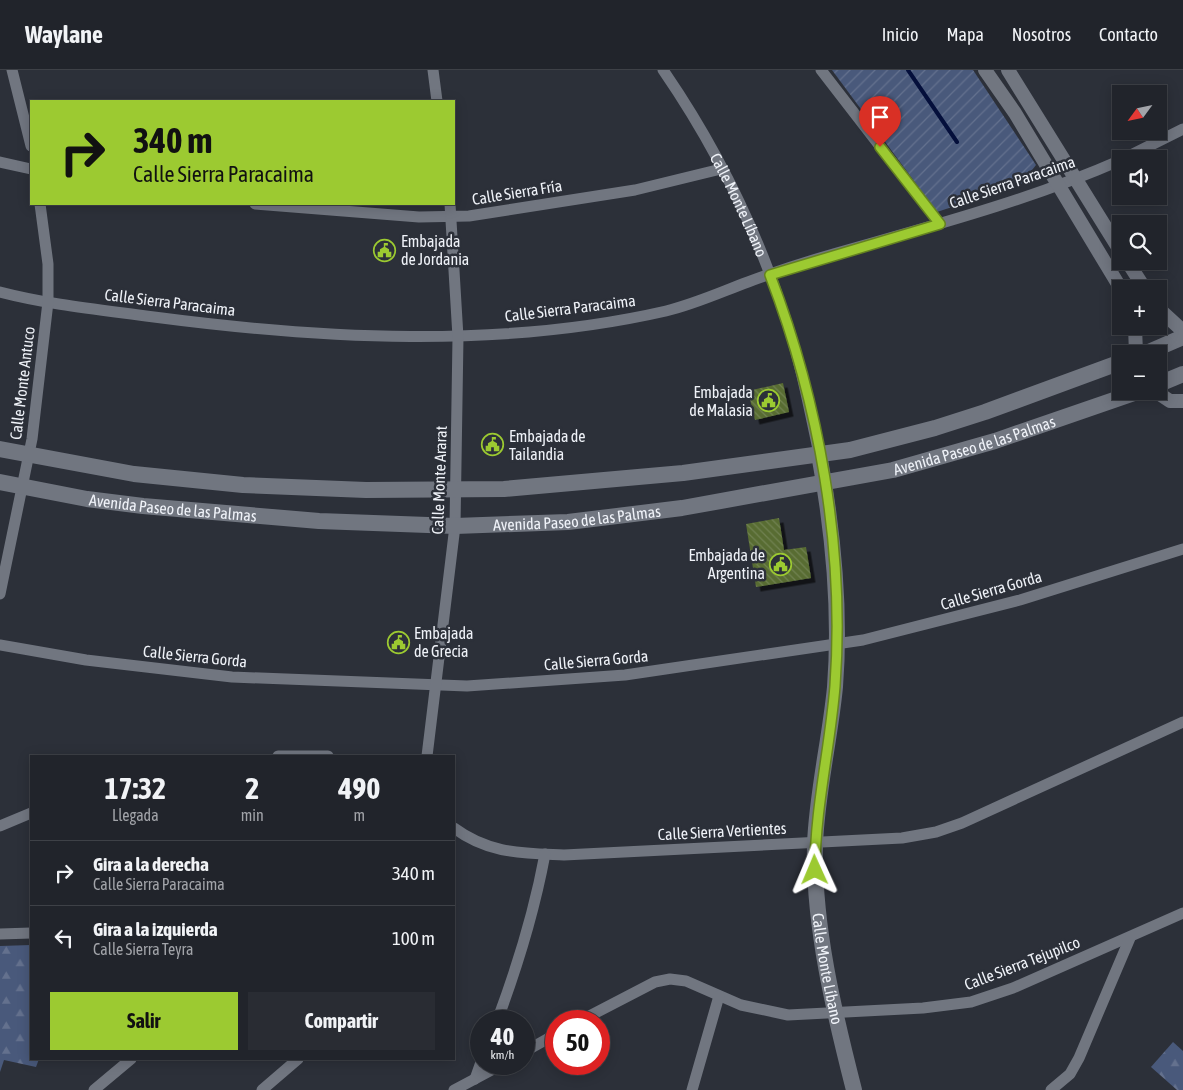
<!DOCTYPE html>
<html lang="es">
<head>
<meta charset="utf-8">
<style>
	:root { --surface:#21242b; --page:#292c33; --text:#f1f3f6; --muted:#a2a4a9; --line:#3e4147; --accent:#9cca31 }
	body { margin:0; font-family:"Asap Condensed",sans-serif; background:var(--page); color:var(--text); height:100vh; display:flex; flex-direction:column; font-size:19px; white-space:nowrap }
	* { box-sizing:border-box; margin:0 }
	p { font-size:16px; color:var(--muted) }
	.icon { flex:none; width:28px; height:28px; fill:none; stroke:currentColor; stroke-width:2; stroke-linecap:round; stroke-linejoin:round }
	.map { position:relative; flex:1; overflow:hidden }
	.side { position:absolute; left:30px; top:685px; width:425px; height:305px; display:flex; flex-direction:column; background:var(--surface); border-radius:0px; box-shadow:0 2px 12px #0003,0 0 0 1px var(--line) }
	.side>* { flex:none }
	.hud { position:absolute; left:30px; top:30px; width:425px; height:105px; border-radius:0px; box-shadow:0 2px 12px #0003,0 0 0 1px var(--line); background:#9cca31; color:#111; overflow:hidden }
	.needle { width:32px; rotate:237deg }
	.fabs { position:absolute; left:1112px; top:15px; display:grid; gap:10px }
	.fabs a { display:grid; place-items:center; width:55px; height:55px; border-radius:0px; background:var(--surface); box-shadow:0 2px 12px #0003,0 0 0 1px var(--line); font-size:25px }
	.speed { position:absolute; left:470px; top:940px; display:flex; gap:10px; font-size:25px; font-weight:700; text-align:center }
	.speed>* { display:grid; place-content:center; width:65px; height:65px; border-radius:50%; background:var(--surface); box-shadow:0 2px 12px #0003,0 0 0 1px var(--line); line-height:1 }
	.speed small { font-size:12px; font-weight:400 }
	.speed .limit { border:8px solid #d22; background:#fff; color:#111 }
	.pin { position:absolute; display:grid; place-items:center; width:42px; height:42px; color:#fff; margin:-51px -21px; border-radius:50% 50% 50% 0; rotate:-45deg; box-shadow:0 0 5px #0007 }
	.pin .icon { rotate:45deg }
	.me { position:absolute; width:55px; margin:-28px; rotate:359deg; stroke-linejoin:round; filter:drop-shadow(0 0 4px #0008) }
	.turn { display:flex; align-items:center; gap:18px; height:105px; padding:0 20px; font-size:22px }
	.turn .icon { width:65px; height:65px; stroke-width:2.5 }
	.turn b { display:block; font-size:35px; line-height:42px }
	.eta { display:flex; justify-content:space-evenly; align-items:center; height:85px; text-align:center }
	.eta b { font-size:30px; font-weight:700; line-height:35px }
	.primary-button { display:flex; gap:10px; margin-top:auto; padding:10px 20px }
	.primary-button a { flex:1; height:58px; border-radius:0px; background:var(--accent); color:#111; font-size:20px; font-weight:700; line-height:58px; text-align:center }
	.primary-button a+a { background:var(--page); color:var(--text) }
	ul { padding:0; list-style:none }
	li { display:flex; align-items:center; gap:15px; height:65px; padding:0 20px; border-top:1px solid var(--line) }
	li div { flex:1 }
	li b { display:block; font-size:19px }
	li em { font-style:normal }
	header { display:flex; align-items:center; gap:30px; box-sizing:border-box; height:70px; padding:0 25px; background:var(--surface); border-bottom:1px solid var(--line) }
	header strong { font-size:24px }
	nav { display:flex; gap:28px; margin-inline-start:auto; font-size:18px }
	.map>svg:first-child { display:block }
	.forest { fill:url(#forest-firs) }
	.garden { fill:url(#garden-furrows) }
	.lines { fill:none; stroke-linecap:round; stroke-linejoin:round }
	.stream { stroke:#040f3b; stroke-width:4 }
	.building { fill:url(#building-back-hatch); filter:url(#shadow) }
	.minor { stroke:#717680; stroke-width:11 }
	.tertiary { stroke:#717680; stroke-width:14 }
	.secondary { stroke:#717680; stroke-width:16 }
	.route-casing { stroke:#658320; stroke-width:12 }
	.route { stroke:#9cca31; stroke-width:9 }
	.labels { text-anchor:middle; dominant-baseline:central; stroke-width:5; stroke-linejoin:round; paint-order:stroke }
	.street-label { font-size:16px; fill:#eff2f8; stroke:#2c3039 }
	.poi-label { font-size:16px; fill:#eff2f8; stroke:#2c3039; text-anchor:start }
</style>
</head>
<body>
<header>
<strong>Waylane</strong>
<nav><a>Inicio</a><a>Mapa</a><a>Nosotros</a><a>Contacto</a></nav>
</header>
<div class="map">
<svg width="1183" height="1020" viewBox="0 0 1183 1020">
	<defs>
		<pattern id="forest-firs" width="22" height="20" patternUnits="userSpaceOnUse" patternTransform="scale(1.25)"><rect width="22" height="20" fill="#49597b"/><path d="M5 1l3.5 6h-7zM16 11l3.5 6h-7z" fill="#64718e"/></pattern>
		<pattern id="garden-furrows" width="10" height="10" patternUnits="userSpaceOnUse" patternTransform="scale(1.25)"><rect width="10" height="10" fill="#49597b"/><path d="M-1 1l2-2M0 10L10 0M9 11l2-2" fill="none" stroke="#64718e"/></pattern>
		<pattern id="building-back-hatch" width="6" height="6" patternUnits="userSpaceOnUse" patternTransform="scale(1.25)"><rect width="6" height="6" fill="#586c32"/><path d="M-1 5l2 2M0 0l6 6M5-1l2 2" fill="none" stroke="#708150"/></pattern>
		<filter id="shadow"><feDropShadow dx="4.5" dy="4.5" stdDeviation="0" flood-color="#0009"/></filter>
	</defs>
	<rect width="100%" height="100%" fill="#2c3039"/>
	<!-- forest -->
	<g class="forest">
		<polygon points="31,875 31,989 39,989 36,997 4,990 0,1002 0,876"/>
		<polygon points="1173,972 1183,981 1183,1020 1177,1020 1151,997"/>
	</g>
	<!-- garden -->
	<polygon class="garden" points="832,0 973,0 1036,95 1021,114 937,142"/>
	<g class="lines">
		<!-- stream -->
		<polyline class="stream" points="908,0 957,72"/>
	</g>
	<!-- building -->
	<g class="building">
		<polygon points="783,313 789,342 755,350 748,321"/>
		<polygon points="779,448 784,480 806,477 811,508 756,517 746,454"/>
	</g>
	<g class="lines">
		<!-- minor -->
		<g class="minor">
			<polyline points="12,0 31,76"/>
			<polyline points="433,0 437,31"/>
			<path id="s1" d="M663,0c51,74 93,159 121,244 16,45 25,93 35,140"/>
			<polyline points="821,0 940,154"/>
			<polyline points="1123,89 1183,59"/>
			<polyline points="0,92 31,99"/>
			<polyline points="255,134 419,147 469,146 635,120 721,99"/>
			<path d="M0,222c50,13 103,18 154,25 168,22 346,32 512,-6 29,-7 55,-19 82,-29 27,-10 54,-19 82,-27 98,-28 198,-54 291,-95"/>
			<polyline points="0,524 32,369 48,232 48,194 40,134"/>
			<polyline points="0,575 86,590 232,607 467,616 625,605 863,570 1020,530 1183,479"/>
			<polyline points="278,686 328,686"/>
			<polyline points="427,686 455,456 458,267 450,134"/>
			<polyline points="0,756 31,743"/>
			<path d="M454,758c35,26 68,25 110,27l338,-17 34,-6 26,-9 221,-101"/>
			<polyline points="0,864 31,863"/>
			<path d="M497,951c21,-56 37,-108 48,-167"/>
			<polyline points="580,951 655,912 670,909 686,911 741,935 788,945 923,938 971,932 1013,918 1183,843"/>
			<polyline points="524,982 556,964"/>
			<polyline points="475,1009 481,992"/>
			<polyline points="94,1020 131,989"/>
			<polyline points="262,1020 298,989"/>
			<polyline points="454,1020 503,994"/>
			<polyline points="692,1020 719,926"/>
			<polyline points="1051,1020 1070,1004 1079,988 1130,868"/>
		</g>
		<!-- tertiary -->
		<g class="tertiary">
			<polyline points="985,0 1015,43 1121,219"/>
			<polyline points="1008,0 1121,182"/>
			<polyline points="1127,191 1145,219"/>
			<polyline points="1159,239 1183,261"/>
			<polyline points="1135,256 1136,284"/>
			<polyline points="1155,321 1170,331 1183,331"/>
		</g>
		<!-- secondary -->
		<g class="secondary">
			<polyline points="1144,284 1183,267"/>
			<polyline points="1159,314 1183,304"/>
			<polyline points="0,379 134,404 243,415 366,420 504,419 683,403 850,380 935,358 985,342 1121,292"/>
			<path id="s2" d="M819,384c14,76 22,155 16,233 -5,52 -18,105 -20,157 -2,81 19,168 39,246"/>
			<path id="s3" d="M0,412l87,17 56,7 176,15 136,5 113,-4 114,-14 211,-38 102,-29 145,-50"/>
		</g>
	</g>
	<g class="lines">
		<defs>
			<path id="route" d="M815,800c0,-62 15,-122 20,-184 10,-138 -16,-283 -65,-411l170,-51 -60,-77"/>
		</defs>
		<!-- route casing -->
		<use href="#route" class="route-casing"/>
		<!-- route -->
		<use href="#route" class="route"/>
	</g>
	<!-- icons -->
	<defs>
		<symbol id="civic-ring" viewBox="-11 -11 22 22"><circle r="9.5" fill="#2c3039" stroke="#9cca31" stroke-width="1.5"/><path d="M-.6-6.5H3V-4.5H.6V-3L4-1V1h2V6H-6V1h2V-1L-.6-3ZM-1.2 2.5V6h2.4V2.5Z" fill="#9cca31"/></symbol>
	</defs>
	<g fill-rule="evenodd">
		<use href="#civic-ring" x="372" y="168" width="25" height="25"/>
		<use href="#civic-ring" x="756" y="318" width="25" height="25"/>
		<use href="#civic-ring" x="480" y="362" width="25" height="25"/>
		<use href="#civic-ring" x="768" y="482" width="25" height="25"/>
		<use href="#civic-ring" x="386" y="560" width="25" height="25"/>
	</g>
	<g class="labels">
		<!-- street labels -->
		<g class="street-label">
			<text transform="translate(1012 112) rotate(-19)">Calle Sierra Paracaima</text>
			<text transform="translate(517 122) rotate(-9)">Calle Sierra Fría</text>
			<text stroke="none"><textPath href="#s1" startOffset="155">Calle Monte Líbano</textPath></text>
			<text transform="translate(170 232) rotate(7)">Calle Sierra Paracaima</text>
			<text transform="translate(570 238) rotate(-7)">Calle Sierra Paracaima</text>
			<text transform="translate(22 313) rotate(-83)">Calle Monte Antuco</text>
			<text stroke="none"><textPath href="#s3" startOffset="985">Avenida Paseo de las Palmas</textPath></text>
			<text transform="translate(439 410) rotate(-88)">Calle Monte Ararat</text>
			<text stroke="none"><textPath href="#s3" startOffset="175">Avenida Paseo de las Palmas</textPath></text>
			<text stroke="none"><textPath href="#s3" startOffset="580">Avenida Paseo de las Palmas</textPath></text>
			<text transform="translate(991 520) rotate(-16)">Calle Sierra Gorda</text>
			<text transform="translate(195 586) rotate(6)">Calle Sierra Gorda</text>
			<text transform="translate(596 590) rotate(-5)">Calle Sierra Gorda</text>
			<text transform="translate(722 761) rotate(-3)">Calle Sierra Vertientes</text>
			<text transform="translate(1022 893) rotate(-21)">Calle Sierra Tejupilco</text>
			<text stroke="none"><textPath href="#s2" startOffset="518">Calle Monte Líbano</textPath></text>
		</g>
		<!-- poi labels -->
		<g class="poi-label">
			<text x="401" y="171">Embajada<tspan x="401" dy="18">de Jordania</tspan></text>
			<text x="753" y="322" text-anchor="end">Embajada<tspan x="753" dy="18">de Malasia</tspan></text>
			<text x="509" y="366">Embajada de<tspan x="509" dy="18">Tailandia</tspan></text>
			<text x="765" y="485" text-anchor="end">Embajada de<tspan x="765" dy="18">Argentina</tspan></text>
			<text x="414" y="563">Embajada<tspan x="414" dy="18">de Grecia</tspan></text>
		</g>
	</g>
</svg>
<div class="fabs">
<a><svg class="needle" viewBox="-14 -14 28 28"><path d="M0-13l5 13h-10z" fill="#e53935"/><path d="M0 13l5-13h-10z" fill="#a2a4a9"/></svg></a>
<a><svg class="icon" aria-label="sound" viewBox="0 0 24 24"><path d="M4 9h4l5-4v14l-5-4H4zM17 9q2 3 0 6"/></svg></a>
<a><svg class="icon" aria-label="search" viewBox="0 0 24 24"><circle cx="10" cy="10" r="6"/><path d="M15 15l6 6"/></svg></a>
<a>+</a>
<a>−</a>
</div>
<div class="speed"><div>40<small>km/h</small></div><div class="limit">50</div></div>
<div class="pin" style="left:880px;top:77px;background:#d93025"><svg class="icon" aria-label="arrive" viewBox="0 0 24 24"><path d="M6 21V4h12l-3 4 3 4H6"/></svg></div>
<svg class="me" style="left:815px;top:800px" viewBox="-20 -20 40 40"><path d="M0-17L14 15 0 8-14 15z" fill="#9cca31" stroke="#fff" stroke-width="4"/></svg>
<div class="hud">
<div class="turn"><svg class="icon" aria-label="right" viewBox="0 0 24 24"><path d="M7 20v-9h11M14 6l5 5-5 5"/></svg><div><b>340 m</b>Calle Sierra Paracaima</div></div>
</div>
<section class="side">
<div class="eta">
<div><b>17:32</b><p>Llegada</p></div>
<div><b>2</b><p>min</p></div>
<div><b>490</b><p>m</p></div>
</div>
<ul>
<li><svg class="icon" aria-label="right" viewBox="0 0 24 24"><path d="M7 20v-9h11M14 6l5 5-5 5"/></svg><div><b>Gira a la derecha</b><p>Calle Sierra Paracaima</p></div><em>340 m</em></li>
<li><svg class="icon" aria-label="left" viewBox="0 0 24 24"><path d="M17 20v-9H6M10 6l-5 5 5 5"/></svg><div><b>Gira a la izquierda</b><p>Calle Sierra Teyra</p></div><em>100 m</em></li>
</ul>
<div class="primary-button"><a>Salir</a><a>Compartir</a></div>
</section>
</div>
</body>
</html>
